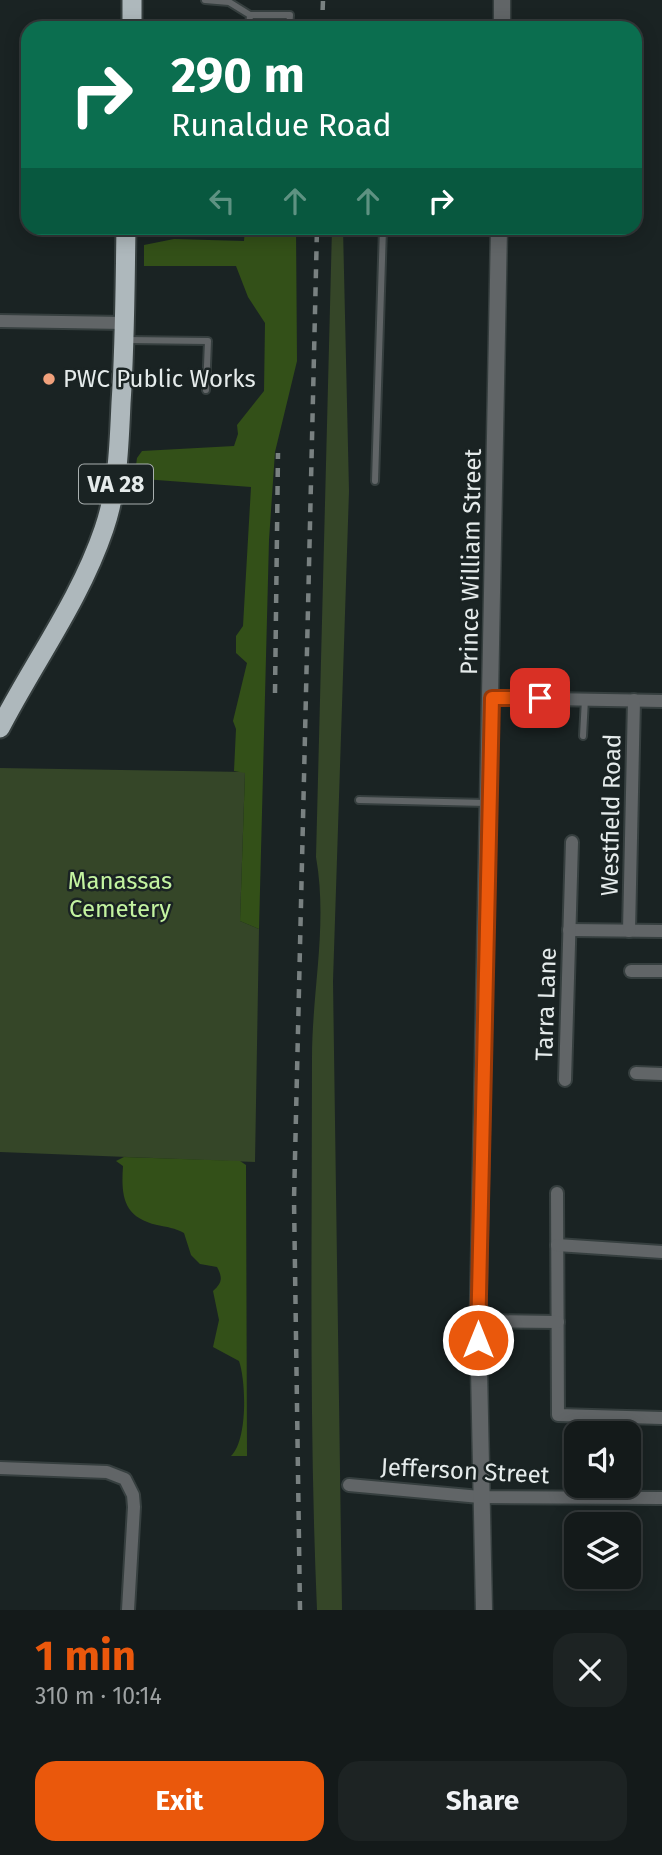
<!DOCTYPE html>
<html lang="en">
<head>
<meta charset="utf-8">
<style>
	:root { --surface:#141a1a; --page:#1d2323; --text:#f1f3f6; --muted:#9da1a2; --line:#333839; --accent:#ea580c }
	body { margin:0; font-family:"Fira Sans",sans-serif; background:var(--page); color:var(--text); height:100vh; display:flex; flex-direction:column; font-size:26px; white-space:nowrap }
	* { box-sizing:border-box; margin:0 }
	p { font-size:23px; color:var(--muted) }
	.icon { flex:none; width:38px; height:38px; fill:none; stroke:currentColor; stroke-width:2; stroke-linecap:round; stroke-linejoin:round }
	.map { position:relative; height:1610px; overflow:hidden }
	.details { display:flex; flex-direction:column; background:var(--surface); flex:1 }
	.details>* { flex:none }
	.hud { position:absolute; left:21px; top:21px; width:621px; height:214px; border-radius:21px; box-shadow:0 4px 18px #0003,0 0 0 2px var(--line); background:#0b6e4f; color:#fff; overflow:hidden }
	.tools { position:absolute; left:564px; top:1421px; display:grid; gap:14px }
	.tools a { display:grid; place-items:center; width:77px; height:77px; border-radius:14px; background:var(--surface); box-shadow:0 4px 18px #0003,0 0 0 2px var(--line); font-size:35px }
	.pin { position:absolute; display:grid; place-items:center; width:60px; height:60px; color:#fff; margin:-30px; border-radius:14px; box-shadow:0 4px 10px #0006 }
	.me { position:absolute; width:77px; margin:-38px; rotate:0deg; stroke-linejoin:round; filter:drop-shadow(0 0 5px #0008) }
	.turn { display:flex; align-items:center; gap:24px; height:147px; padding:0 35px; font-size:32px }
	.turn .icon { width:91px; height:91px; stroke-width:2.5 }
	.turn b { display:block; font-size:49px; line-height:60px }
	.lanes { display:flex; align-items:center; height:66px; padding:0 35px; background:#0003; justify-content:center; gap:35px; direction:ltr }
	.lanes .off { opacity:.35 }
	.round { display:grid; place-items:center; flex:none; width:74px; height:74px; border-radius:21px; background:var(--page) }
	.overview { display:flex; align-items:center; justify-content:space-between; height:119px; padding:0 35px }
	h1 { font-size:42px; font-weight:700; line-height:52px; color:var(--accent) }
	.button { display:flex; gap:14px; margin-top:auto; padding:14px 35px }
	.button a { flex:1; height:80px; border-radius:21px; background:var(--accent); color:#fff; font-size:28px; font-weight:700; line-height:80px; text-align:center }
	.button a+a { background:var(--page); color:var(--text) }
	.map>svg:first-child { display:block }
	.green { fill:#354628 }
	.forest { fill:#335018 }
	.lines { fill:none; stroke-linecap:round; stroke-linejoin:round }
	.service-casing { stroke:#363f3f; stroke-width:10 }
	.minor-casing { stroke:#363f3f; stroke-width:16 }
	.tertiary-casing { stroke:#363f3f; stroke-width:19 }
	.trunk-casing { stroke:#363f3f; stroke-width:23 }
	.service { stroke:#616567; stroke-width:6 }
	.minor { stroke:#616567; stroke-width:12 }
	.tertiary { stroke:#616567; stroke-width:16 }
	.trunk { stroke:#aeb8bc; stroke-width:19 }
	.rail { stroke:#798181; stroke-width:4.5; stroke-dasharray:9 9; stroke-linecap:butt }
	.route-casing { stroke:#983908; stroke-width:18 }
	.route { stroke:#ea580c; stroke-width:12 }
	.poi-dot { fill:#f1a17c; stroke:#1a2323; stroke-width:2.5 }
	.labels { text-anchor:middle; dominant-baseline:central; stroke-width:5; stroke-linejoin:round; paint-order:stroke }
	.shield { fill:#1a2323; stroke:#a8afaf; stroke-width:2 }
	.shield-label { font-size:23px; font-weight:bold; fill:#e5ebeb }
	.poi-label { font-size:24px; fill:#e5ebeb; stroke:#1a2323; text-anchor:start }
	.street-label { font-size:24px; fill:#e5ebeb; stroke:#1a2323 }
	.park-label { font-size:24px; fill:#c3f3a0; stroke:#1a2323 }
</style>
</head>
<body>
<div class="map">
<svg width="662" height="1610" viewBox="0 0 662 1610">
	<rect width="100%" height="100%" fill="#1a2323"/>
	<!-- green -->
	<g class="green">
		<path d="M332,228h11l6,263 -16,490 9,629h-25c-8,-184 -5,-368 -5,-552 0,-68 16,-133 4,-201z"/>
		<polygon points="0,768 245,772 240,921 259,929 255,1162 0,1152"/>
	</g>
	<!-- forest -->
	<g class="forest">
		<polygon points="245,228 296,228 297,361 275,452 269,540 259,929 240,921 245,773 234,771 236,729 233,721 247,663 236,653 236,636 243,626 251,487 143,479 135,473 137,458 142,451 234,446 238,434 237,425 264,391 265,323 248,297 236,266 144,266 144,245 174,239 244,241"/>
		<path d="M124,1157l116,4 6,4 1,291h-16c17,-16 15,-75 8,-95l-26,-14 6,-27 -6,-29c9,-8 10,-13 4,-24l-17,-3 -9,-9 -7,-22c-9,-5 -17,-6 -27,-8 -34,-8 -36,-29 -34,-59l-7,-5z"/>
	</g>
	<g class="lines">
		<defs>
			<g id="service">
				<polyline points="205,0 229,2 250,15 249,28"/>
				<polyline points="250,15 290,15 289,28"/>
				<polyline points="127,340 208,341 206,390"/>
				<polyline points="375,481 383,228"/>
				<polyline points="583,736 585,699"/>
				<polyline points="359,800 487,803"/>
			</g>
			<g id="minor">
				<polyline points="0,321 124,323"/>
				<polyline points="492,698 662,701"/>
				<polyline points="569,930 662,931"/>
				<polyline points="629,931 634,700"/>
				<polyline points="631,971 662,971"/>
				<polyline points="636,1073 662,1074"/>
				<polyline points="565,1080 572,842"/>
				<polyline points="557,1193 558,1415 662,1418"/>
				<polyline points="557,1245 662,1252"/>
				<polyline points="478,1321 558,1322"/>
				<polyline points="0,1468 107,1472 125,1479 133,1495 134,1507 128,1610"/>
				<polyline points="349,1485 480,1497 662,1498"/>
			</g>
			<g id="tertiary">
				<polyline points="502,28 502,0"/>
				<polyline points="484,1610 478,1321 499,228"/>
			</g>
			<g id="trunk">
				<polyline points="132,28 132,0"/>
				<path d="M0,728c34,-66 80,-128 104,-199 14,-41 15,-82 17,-126 4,-58 4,-117 5,-175"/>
			</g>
		</defs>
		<!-- service casing -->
		<use href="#service" class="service-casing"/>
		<!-- minor casing -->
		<use href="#minor" class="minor-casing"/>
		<!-- tertiary casing -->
		<use href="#tertiary" class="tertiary-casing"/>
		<!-- trunk casing -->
		<use href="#trunk" class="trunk-casing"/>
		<!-- service -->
		<use href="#service" class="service"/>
		<!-- minor -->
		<use href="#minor" class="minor"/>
		<!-- tertiary -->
		<use href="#tertiary" class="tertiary"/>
		<!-- trunk -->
		<use href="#trunk" class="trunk"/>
		<!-- rail -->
		<g class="rail">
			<polyline points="322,28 323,0"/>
			<polyline points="275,693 278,453"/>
			<polyline points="300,1610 294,1200 317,228"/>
		</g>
	</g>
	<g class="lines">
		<defs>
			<polyline id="route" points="478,1340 492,698 540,698"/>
		</defs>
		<!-- route casing -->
		<use href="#route" class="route-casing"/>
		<!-- route -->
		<use href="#route" class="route"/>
	</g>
	<!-- markers -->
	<circle class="poi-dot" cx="49" cy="379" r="7"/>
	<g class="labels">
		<!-- shield labels -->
		<rect class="shield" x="79" y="464.5" width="74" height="39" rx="5"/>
		<g class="shield-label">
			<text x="116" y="484">VA 28</text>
		</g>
		<!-- poi labels -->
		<g class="poi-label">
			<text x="63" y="379">PWC Public Works</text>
		</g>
		<!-- street labels -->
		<g class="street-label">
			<text transform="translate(471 562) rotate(-89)">Prince William Street</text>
			<text transform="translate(611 815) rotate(-89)">Westfield Road</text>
			<text transform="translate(546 1004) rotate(-88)">Tarra Lane</text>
			<text transform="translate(465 1471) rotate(3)">Jefferson Street</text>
		</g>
		<!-- park labels -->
		<g class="park-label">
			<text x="120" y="881">Manassas<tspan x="120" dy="28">Cemetery</tspan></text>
		</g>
	</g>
</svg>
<div class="tools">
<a><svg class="icon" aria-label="sound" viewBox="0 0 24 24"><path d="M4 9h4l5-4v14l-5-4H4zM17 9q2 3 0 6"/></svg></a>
<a><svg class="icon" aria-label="layers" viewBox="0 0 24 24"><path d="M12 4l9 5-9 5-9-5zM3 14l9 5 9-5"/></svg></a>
</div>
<div class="pin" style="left:540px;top:698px;background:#d93025"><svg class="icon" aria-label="arrive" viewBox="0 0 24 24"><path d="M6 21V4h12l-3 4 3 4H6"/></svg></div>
<svg class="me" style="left:478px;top:1340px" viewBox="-20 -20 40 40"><circle r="17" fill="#ea580c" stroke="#fff" stroke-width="3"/><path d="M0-11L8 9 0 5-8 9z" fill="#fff"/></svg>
<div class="hud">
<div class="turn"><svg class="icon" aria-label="right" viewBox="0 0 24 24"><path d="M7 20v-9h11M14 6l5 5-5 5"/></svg><div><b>290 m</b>Runaldue Road</div></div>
<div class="lanes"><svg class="icon off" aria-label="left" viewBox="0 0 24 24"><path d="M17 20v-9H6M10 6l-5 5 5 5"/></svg><svg class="icon off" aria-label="ahead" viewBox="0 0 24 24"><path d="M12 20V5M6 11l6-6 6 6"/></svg><svg class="icon off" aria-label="ahead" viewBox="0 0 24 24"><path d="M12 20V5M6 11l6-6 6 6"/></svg><svg class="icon" aria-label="right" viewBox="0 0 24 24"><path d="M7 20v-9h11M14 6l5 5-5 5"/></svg></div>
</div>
</div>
<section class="details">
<div class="overview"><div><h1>1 min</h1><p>310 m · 10:14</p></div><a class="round"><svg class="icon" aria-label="close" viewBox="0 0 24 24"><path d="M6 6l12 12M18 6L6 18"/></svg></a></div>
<div class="button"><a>Exit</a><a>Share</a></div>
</section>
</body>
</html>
